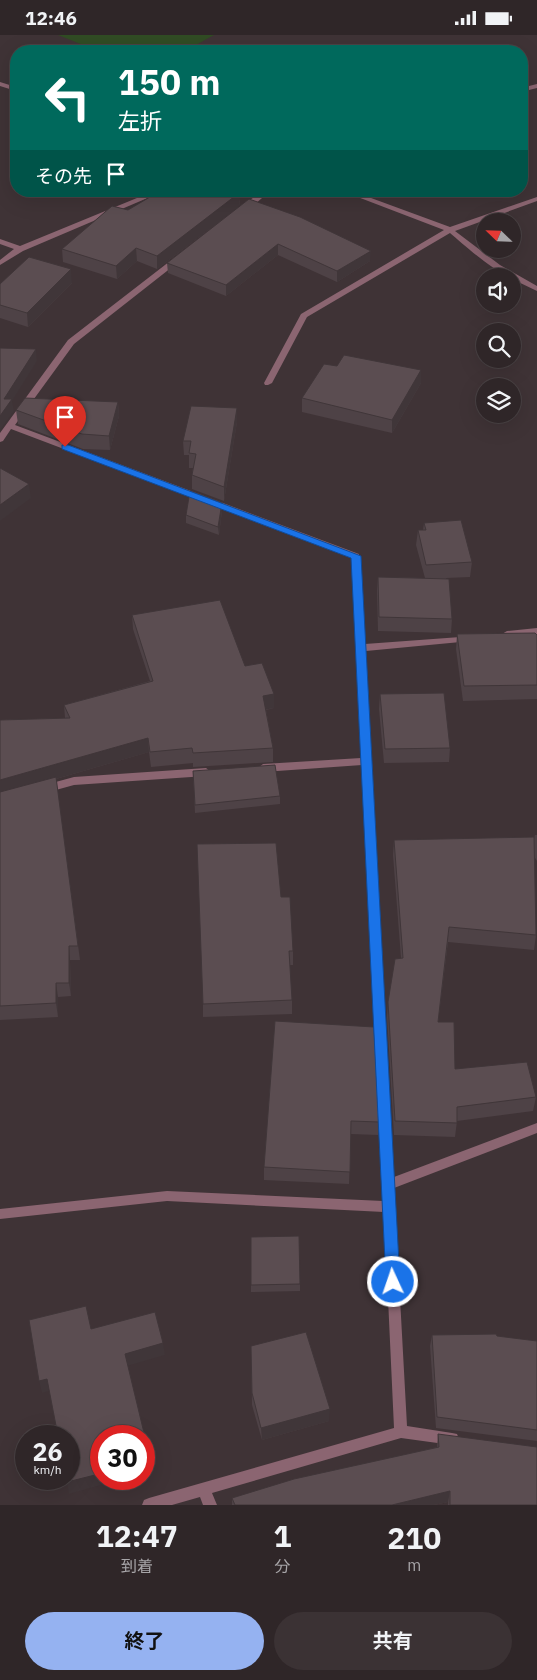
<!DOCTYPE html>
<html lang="ja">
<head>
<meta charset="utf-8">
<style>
	:root { --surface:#2f2628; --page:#3b3234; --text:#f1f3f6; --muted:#a7a5a8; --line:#4a4345; --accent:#95b2f1 }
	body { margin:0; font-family:"IBM Plex Sans","Noto Sans JP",sans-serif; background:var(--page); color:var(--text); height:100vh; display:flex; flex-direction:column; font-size:19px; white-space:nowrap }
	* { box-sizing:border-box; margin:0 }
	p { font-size:16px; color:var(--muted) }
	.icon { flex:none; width:28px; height:28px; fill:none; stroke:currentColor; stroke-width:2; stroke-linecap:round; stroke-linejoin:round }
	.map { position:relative; height:1470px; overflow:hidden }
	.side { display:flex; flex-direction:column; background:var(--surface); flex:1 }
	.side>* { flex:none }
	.guide { position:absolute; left:10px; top:10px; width:518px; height:152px; border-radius:20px; box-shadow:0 5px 20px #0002,0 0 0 1px var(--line); background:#00695c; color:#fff; overflow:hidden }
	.needle { width:32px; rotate:293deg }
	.controls { position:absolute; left:476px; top:178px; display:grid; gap:10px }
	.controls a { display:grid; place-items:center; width:45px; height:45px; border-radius:50%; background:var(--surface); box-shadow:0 5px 20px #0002,0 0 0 1px var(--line); font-size:25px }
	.speed { position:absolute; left:15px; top:1390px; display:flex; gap:10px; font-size:25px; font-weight:700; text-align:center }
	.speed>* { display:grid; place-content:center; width:65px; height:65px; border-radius:50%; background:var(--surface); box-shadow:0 5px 20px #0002,0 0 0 1px var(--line); line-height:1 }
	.speed small { font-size:12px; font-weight:400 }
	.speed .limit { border:8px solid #d22; background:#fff; color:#111 }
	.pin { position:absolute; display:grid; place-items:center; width:42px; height:42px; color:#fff; margin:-51px -21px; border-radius:50% 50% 50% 0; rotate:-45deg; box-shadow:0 0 5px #0007 }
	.pin .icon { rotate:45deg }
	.me { position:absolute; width:55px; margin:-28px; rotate:357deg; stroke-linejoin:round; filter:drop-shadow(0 0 4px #0008) }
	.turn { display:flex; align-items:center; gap:18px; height:105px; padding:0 25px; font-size:22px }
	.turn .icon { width:65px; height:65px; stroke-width:2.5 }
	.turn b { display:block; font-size:35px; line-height:42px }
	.then { display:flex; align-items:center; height:48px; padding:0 25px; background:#0003; gap:10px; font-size:19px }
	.eta { display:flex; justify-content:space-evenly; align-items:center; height:85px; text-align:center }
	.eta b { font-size:30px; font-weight:700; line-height:35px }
	.primary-button { display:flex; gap:10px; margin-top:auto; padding:10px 25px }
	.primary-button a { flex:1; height:58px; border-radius:30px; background:var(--accent); color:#111; font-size:20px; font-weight:700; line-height:58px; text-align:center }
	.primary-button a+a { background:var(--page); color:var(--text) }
	.status { display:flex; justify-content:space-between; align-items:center; height:35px; padding:0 25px; background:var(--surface); direction:ltr }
	.status svg { height:14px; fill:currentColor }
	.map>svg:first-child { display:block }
	.green { fill:#314c24 }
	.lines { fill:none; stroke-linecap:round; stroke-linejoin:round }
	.street { fill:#8b6571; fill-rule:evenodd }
	.wall { fill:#4e4246 }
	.shaded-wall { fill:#403639 }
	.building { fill:#5b4d51; stroke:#403639 }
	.route { fill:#1a73e8; stroke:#114b97 }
</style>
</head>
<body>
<div class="status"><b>12:46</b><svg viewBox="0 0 49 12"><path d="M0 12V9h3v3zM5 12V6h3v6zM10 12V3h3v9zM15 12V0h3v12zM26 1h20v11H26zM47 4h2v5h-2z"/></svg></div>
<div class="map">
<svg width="537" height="1470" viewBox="0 0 537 1470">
	<rect width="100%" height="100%" fill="#3f3336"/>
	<!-- green -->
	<polygon class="green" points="58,0 214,0 185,16 98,16"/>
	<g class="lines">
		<!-- street -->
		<g class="street">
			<polygon points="0,47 16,52 16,56 0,51"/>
			<polygon points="537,49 537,53 521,57 521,53"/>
			<polygon points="154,156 164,156 23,216 0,230 0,225 14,214 0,209 0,204 20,211"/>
			<polygon points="262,156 270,156 247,176 241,176 241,172"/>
			<path d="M342,156h10l98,36 87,-30v4l-82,30 45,34 37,21v5l-25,-12v-3c-14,0 -50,-33 -62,-43l-143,84 -35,66 -4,2h-3l-1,-2 37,-69 143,-84z"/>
			<polygon points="174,223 180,223 181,225 74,309 15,390 359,519 365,609 474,601 476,603 471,606 366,616 394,1142 537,1088 537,1098 394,1153 407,1391 452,1398 457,1399 459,1404 457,1409 452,1410 401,1403 212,1458 217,1470 203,1470 200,1462 172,1470 142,1470 144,1465 149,1463 394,1393 384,1177 167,1166 0,1184 0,1174 167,1156 383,1166 362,730 263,737 258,733 263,729 361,723 352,523 11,394 3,406 0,407 0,398 68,305"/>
			<polygon points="537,593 537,599 507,602 502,599 507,596"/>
			<polygon points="206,733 211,737 206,741 74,750 45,758 40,754 41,751 74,742"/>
		</g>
	</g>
	<!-- wall -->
	<g class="wall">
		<polygon points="160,156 249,156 242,162 239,162 240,171 157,234 137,226 117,244 63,227 62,214"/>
		<polygon points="249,164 370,226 337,247 278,220 226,261 168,238 167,228"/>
		<polygon points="72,248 28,292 0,283 0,249"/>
		<polygon points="337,331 421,348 392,398 302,377 302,363"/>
		<polygon points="118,367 119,381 110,415 83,414 18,389 16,375"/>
		<polygon points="237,387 224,466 192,454 192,440 193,433 189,433 189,420 184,420 183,406"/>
		<polygon points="222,468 222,476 219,500 186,488 186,480"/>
		<polygon points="424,488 472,527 470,542 446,543 452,584 451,598 378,596 377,555 378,542 425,543 416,510 418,495 423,495"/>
		<polygon points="132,580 245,631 274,673 266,675 273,713 273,727 193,732 193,728 151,732 149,717 56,744 80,925 70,925 71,961 58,962 58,982 0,985 0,685 65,683 64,670 150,646 133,594"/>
		<polygon points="457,599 537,600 537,664 463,666 456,614"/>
		<polygon points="380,659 450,713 449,727 384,728 379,674"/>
		<polygon points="193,736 280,761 280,769 195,778"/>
		<polygon points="535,800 537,800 537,826 534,821 536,900 534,915 448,907 438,987 455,1034 536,1062 533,1076 457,1086 455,1102 394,1100 387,982 388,967 401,923 393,820 394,805 534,804"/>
		<polygon points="281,862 293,916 293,930 289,930 292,965 292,979 203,982 203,969"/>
		<polygon points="275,986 379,1087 378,1100 351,1099 349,1149 264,1145 264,1132"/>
		<polygon points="251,1202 300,1249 300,1256 251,1257"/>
		<polygon points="432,1300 497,1301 537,1306 537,1406 436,1393 430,1311"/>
		<polygon points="251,1311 329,1386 262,1405 252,1370"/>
		<polygon points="438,1399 537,1470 448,1470 448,1467 434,1470 232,1470 232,1463 437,1412"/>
	</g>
	<!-- shaded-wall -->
	<g class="shaded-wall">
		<polygon points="225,156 249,156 242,162 239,162 240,171 157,234 157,221"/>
		<polygon points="278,209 278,220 226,261 226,250"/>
		<polygon points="136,213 137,226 117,244 116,231"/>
		<polygon points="371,216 370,226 337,247 337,236"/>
		<polygon points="71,234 72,248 28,292 27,278"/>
		<polygon points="36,314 37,326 12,366 14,376 0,395 0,381 4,364"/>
		<polygon points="421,335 421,348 392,398 392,385"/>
		<polygon points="118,367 119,381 110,415 109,401"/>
		<polygon points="237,373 237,387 224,466 224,452"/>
		<polygon points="29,449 31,463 0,486 0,470"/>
		<polygon points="222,468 222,476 219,500 218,492"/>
		<polygon points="274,659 274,673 263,675 263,661"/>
		<polygon points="148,703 149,717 0,760 0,745"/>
		<polygon points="69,911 70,925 71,961 69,948"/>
		<polygon points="56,948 58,962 58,982 56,968"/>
		<polygon points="163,1308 165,1320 127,1331 125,1319"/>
		<polygon points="47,1344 49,1356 42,1358 39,1346"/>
		<polygon points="330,1374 329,1386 262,1405 261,1393"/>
		<polygon points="144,1402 145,1402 146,1413 144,1414"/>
		<polygon points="101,1414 101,1426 96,1427 94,1416"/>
		<polygon points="99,1439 101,1450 69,1459 67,1447"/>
		<polygon points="450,1456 448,1467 434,1470 392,1470"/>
	</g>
	<!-- building -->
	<g class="building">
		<polygon points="160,156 234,156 239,158 157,221 136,213 116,231 62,214 112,171 128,175"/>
		<polygon points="249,164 300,182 371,216 337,236 278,209 226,250 167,228"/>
		<polygon points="29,222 71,234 27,278 0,270 0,249"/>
		<polygon points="0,313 36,314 4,364 12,364 0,381"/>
		<polygon points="344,320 421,335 392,385 302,363 324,329 337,331"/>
		<polygon points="25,363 118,367 109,401 82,399 16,375"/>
		<polygon points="191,371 237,373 224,452 192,440 196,419 189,418 191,406 183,406"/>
		<polygon points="0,433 29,449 0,470"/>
		<polygon points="190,456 222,468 218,492 186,480"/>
		<polygon points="461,485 472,527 426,530 418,495 426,495 424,488"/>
		<polygon points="378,542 449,544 452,584 379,582"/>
		<polygon points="220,565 245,631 262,628 274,659 263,661 273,713 193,718 192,713 150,717 148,703 0,745 0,685 70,683 64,670 153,646 132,580"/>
		<polygon points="535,598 537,600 537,650 464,651 457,599"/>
		<polygon points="444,658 450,713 385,714 380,659"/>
		<polygon points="275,730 280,761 195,770 193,736"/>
		<polygon points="56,742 78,911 69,911 69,948 56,948 56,968 0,971 0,757"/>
		<polygon points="534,802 536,900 449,892 438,987 454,987 455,1034 527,1027 536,1062 457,1072 457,1088 395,1086 388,967 395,924 403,923 394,805"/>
		<polygon points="276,808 281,862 290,862 293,916 289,916 292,965 203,969 197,809"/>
		<polygon points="275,986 374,992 379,1087 351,1086 350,1137 264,1132"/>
		<polygon points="299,1201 300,1249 251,1250 251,1202"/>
		<polygon points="86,1271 91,1294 155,1277 163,1308 125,1319 145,1402 101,1401 101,1414 94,1416 99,1439 67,1447 66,1444 69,1444 69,1401 58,1401 47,1344 39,1346 29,1285"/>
		<polygon points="306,1297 330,1374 261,1393 252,1358 251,1311"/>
		<polygon points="496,1299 497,1301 537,1306 537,1395 437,1382 432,1300"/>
		<polygon points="438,1399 537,1412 537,1470 450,1470 450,1456 392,1470 235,1470 232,1463 294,1444 439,1412"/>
	</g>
	<!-- route -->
	<polygon class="route" points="62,410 68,410 361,521 400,1247 398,1251 393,1253 388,1251 386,1247 351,523 62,414"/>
</svg>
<div class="controls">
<a><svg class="needle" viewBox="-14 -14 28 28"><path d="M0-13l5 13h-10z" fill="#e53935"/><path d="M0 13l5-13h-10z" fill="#a7a5a8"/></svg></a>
<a><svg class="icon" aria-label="sound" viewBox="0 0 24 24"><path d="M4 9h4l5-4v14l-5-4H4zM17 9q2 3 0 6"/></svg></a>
<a><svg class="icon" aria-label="search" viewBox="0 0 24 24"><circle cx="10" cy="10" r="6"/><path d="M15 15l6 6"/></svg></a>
<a><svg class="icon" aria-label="layers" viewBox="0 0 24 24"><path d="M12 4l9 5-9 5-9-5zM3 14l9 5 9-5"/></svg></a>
</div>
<div class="speed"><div>26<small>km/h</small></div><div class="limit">30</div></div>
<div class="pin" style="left:65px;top:412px;background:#d93025"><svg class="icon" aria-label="arrive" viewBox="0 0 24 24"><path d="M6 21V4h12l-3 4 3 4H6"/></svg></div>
<svg class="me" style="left:393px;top:1247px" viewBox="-20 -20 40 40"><circle r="17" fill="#1a73e8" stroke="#fff" stroke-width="3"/><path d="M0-11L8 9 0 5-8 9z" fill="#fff"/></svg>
<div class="guide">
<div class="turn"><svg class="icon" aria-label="left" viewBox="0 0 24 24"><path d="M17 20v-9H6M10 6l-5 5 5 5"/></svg><div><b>150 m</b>左折</div></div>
<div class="then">その先<svg class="icon" aria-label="arrive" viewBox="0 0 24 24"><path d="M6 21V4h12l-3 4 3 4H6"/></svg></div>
</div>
</div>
<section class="side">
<div class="eta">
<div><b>12:47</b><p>到着</p></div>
<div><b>1</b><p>分</p></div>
<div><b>210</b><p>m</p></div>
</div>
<div class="primary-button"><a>終了</a><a>共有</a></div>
</section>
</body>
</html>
